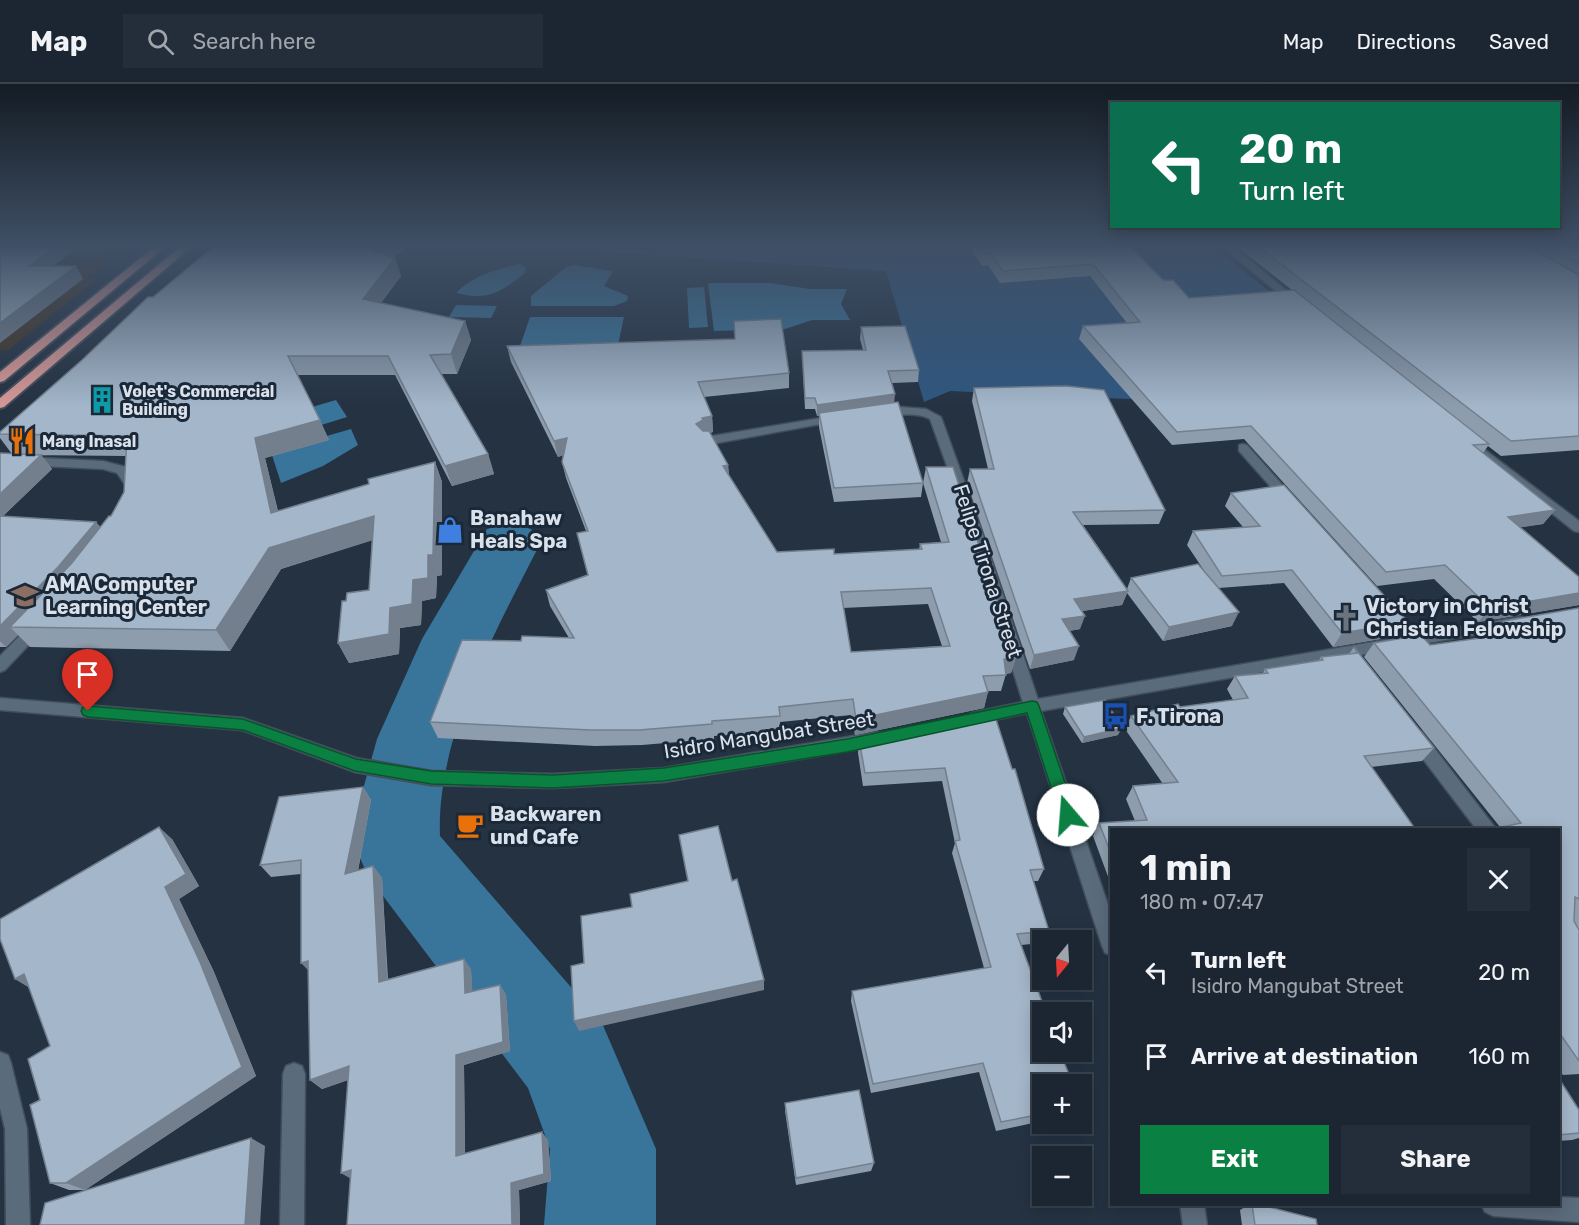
<!DOCTYPE html>
<html lang="en">
<head>
<meta charset="utf-8">
<style>
	:root { --surface:#1b2632; --page:#242e3a; --text:#f1f3f6; --muted:#a0a5ac; --line:#39434d; --accent:#0b8043 }
	body { margin:0; font-family:Rubik,sans-serif; background:var(--page); color:var(--text); height:100vh; display:flex; flex-direction:column; font-size:22px; white-space:nowrap }
	* { box-sizing:border-box; margin:0 }
	p { font-size:20px; color:var(--muted) }
	.icon { flex:none; width:33px; height:33px; fill:none; stroke:currentColor; stroke-width:2; stroke-linecap:round; stroke-linejoin:round }
	.map { position:relative; flex:1; overflow:hidden }
	.sheet { position:absolute; left:1110px; top:744px; width:450px; height:378px; display:flex; flex-direction:column; background:var(--surface); border-radius:0px; box-shadow:0 3px 15px #0003,0 0 0 2px var(--line) }
	.sheet>* { flex:none }
	.top-card { position:absolute; left:1110px; top:18px; width:450px; height:126px; border-radius:0px; box-shadow:0 3px 15px #0003,0 0 0 2px var(--line); background:#0b6e4f; color:#fff; overflow:hidden }
	.needle { width:39px; rotate:198deg }
	.buttons { position:absolute; left:1032px; top:846px; display:grid; gap:12px }
	.buttons a { display:grid; place-items:center; width:60px; height:60px; border-radius:0px; background:var(--surface); box-shadow:0 3px 15px #0003,0 0 0 2px var(--line); font-size:30px }
	.pin { position:absolute; display:grid; place-items:center; width:51px; height:51px; color:#fff; margin:-62px -26px; border-radius:50% 50% 50% 0; rotate:-45deg; box-shadow:0 0 6px #0007 }
	.pin .icon { rotate:45deg }
	.me { position:absolute; width:66px; margin:-33px; rotate:342deg; stroke-linejoin:round; filter:drop-shadow(0 0 4px #0008) }
	.turn { display:flex; align-items:center; gap:21px; height:126px; padding:0 30px; font-size:27px }
	.turn .icon { width:78px; height:78px; stroke-width:2.5 }
	.turn b { display:block; font-size:42px; line-height:51px }
	.round { display:grid; place-items:center; flex:none; width:63px; height:63px; border-radius:0px; background:var(--page) }
	.headline { display:flex; align-items:center; justify-content:space-between; height:102px; padding:0 30px }
	h1 { font-size:36px; font-weight:700; line-height:45px }
	.cta { display:flex; gap:12px; margin-top:auto; padding:12px 30px }
	.cta a { flex:1; height:69px; border-radius:0px; background:var(--accent); color:#fff; font-size:24px; font-weight:700; line-height:69px; text-align:center }
	.cta a+a { background:var(--page); color:var(--text) }
	ul { padding:0; list-style:none }
	li { display:flex; align-items:center; gap:18px; height:84px; padding:0 30px }
	li div { flex:1 }
	li b { display:block; font-size:22px }
	li em { font-style:normal }
	header { display:flex; align-items:center; gap:36px; box-sizing:border-box; height:84px; padding:0 30px; background:var(--surface); border-bottom:2px solid var(--line) }
	header strong { font-size:28px }
	nav { display:flex; gap:33px; margin-inline-start:auto; font-size:21px }
	.search { width:420px; height:54px; background:var(--page); display:flex; align-items:center; gap:15px; box-sizing:border-box; padding:0 21px; border-radius:0px; color:var(--muted); font-size:22px }
	.map>svg:first-child { display:block }
	.commercial { fill:#433627 }
	.green { fill:#2f577f }
	.water { fill:#39759b }
	.lines { fill:none; stroke-linecap:round; stroke-linejoin:round }
	.river { fill:#39759b; fill-rule:evenodd }
	.minor-casing { stroke:#414e5b; stroke-width:3 }
	.tertiary-casing { stroke:#414e5b; stroke-width:3 }
	.trunk-casing { stroke:#414e5b; stroke-width:4 }
	.minor { fill:#5a6b7c; fill-rule:evenodd }
	.tertiary { fill:#5a6b7c; fill-rule:evenodd }
	.trunk { fill:#d89895; fill-rule:evenodd }
	.wall { fill:#8d9dad; fill-rule:evenodd }
	.shaded-wall { fill:#737f8d }
	.building { fill:#a4b6c9; stroke:#737f8d; stroke-width:1.5; fill-rule:evenodd }
	.route { fill:#0b8043; stroke:#07532c; stroke-width:1.5 }
	.labels { text-anchor:middle; dominant-baseline:central; stroke-width:6; stroke-linejoin:round; paint-order:stroke }
	.far-poi-label { font-size:16px; font-weight:bold; fill:#d9e2ec; stroke:#1a2837; text-anchor:start }
	.poi-label { font-size:20px; font-weight:bold; fill:#d9e2ec; stroke:#1a2837; text-anchor:start }
	.street-label { font-size:20px; fill:#d9e2ec; stroke:#1a2837 }
</style>
</head>
<body>
<header>
<strong>Map</strong>
<div class="search"><svg class="icon" aria-label="search" viewBox="0 0 24 24"><circle cx="10" cy="10" r="6"/><path d="M15 15l6 6"/></svg>Search here</div>
<nav><a>Map</a><a>Directions</a><a>Saved</a></nav>
</header>
<div class="map">
<svg width="1579" height="1141" viewBox="0 0 1579 1141">
	<rect width="100%" height="100%" fill="#243242"/>
	<!-- commercial -->
	<polygon class="commercial" points="0,163 132,163 124,170 111,170 103,176 109,177 87,194 97,195 7,267 0,266"/>
	<!-- green -->
	<polygon class="green" points="528,163 1214,163 1380,296 1128,315 950,307 924,318 886,187"/>
	<!-- water -->
	<g class="water">
		<path d="M519,180l7,3 -2,7c-25,19 -36,27 -68,19 15,-17 41,-24 63,-29z"/>
		<polygon points="575,181 613,187 604,202 628,212 627,217 614,222 531,222 531,212 566,183"/>
		<polygon points="708,199 770,199 810,205 847,205 841,220 850,236 812,236 785,245 714,247"/>
		<polygon points="704,203 708,243 689,244 687,204"/>
		<polygon points="456,221 497,222 491,234 449,233"/>
		<polygon points="530,233 624,233 618,261 520,262"/>
		<polygon points="336,316 347,333 273,356 264,337"/>
		<polygon points="351,345 358,361 323,382 281,399 271,368"/>
	</g>
	<g class="lines">
		<!-- river -->
		<path class="river" d="M509,439l22,6 9,15c-44,86 -104,194 -100,292l162,187 54,126v76h-112l6,-76 -22,-61 -160,-212 -12,-27 1,-38 20,-72 45,-100 65,-110z"/>
		<defs>
			<g id="minor">
				<polygon points="1223,163 1233,163 1300,218 1300,222 1294,222"/>
				<path d="M901,323l25,2 15,8 38,105 61,184 -2,4 -6,2 -6,-2 -2,-4 -57,-184 -37,-103c-19,-10 -46,1 -56,-6l6,-3z"/>
				<polygon points="839,331 845,334 843,336 706,361 700,357 706,353"/>
				<polygon points="1468,353 1579,437 1579,448 1574,447 1464,359 1464,355"/>
				<polygon points="1243,360 1247,361 1294,414 1296,417 1294,420 1286,420 1239,367 1239,361"/>
				<polygon points="0,372 103,377 126,383 138,402 135,411 127,411 126,402 117,389 103,385 0,380"/>
				<polygon points="1390,525 1395,526 1418,552 1420,556 1418,560 1408,560 1385,534 1383,530"/>
				<polygon points="37,538 42,539 44,543 42,547 5,586 0,588 0,572 32,539"/>
				<polygon points="1416,646 1422,648 1497,746 1477,746 1410,658 1408,653 1410,648"/>
				<polygon points="0,968 8,971 11,979 27,1045 30,1141 6,1141 5,1045 0,1024"/>
				<polygon points="294,979 302,982 305,990 304,1141 280,1141 283,990 286,982"/>
				<polygon points="1558,1113 1579,1114 1579,1138 1493,1132 1485,1128 1481,1120 1558,1120"/>
			</g>
			<g id="tertiary">
				<polygon points="1520,533 1525,534 1527,538 1525,542 1041,627 1112,832 1112,871 1105,869 1102,862 1027,629 976,640 970,638 968,634 970,630 976,628 1032,616"/>
				<polygon points="0,614 243,634 356,674 431,687 553,690 664,684 877,648 883,650 885,655 883,660 877,662 664,698 553,704 431,701 355,688 242,646 0,626"/>
				<polygon points="1180,1120 1204,1120 1207,1141 1183,1141"/>
			</g>
			<g id="trunk">
				<polygon points="154,163 165,163 4,297 0,298 0,288"/>
				<polygon points="180,163 191,163 4,323 0,324 0,314"/>
			</g>
		</defs>
		<!-- minor casing -->
		<use href="#minor" class="minor-casing"/>
		<!-- tertiary casing -->
		<use href="#tertiary" class="tertiary-casing"/>
		<!-- trunk casing -->
		<use href="#trunk" class="trunk-casing"/>
		<!-- minor -->
		<use href="#minor" class="minor"/>
		<!-- tertiary -->
		<use href="#tertiary" class="tertiary"/>
		<!-- trunk -->
		<use href="#trunk" class="trunk"/>
	</g>
	<!-- wall -->
	<g class="wall">
		<path d="M213,163h195l-15,10 2,1 6,18 -20,27 84,18 6,19 -14,34h-16l47,80 6,20 -42,12 -57,-111h-97l31,65 -64,18 13,53 91,-27 66,-22 7,20v93l-5,1 -1,22 -14,3 -1,24 -21,3 -1,26 -50,9 -11,-20 31,-53 3,-50 -91,29 -51,82 -200,-4 -12,-12 -12,12h-6v-194l12,1 -12,-16v-6l153,-135zM27,371l99,1 -2,36 -13,24 -11,11 -4,-5 -93,-6 49,-47 -11,-14z"/>
		<polygon points="970,163 1131,163 1163,196 1189,214 1292,206 1237,163 1579,163 1579,366 1501,372 1488,362 1483,369 1555,426 1543,440 1520,443 1579,493 1579,521 1478,538 1434,495 1377,502 1244,355 1172,361 1079,255 1083,242 1127,239 1090,192 1000,199 988,181 982,182"/>
		<polygon points="861,243 919,286 918,298 892,299 894,319 923,399 921,413 834,418 819,343 819,332 817,332 815,325 805,325 802,267 863,266 860,255"/>
		<path d="M507,262l282,27v15l-85,9 8,19 1,16 -3,1 18,32 1,10 48,77 57,2 85,-4 1,-6 21,-2 -18,-59 3,-16 90,190 -5,16 -5,1 -5,17h-13l-4,17 -129,27 -4,-20 -71,7v10l-66,4v3l-72,6 -47,1 -157,-8 -8,-16 91,-81 48,-3 -19,-32 -4,-16 41,-15 -1,-44 -20,-53 -4,-16 1,-7 -5,2 -47,-95zM928,520l14,42 -91,6 -8,-44z"/>
		<polygon points="974,304 1165,426 1159,440 1083,441 1127,505 1131,494 1205,488 1187,461 1193,447 1243,443 1225,422 1231,409 1398,552 1333,563 1284,499 1219,504 1232,542 1163,557 1127,509 1122,521 1082,527 1080,545 1069,547 1074,576 1030,585 967,399 970,385 988,385 972,317"/>
		<polygon points="1579,524 1579,990 1563,991 1558,985 1558,746 1500,743 1364,573 1374,559 1430,561 1493,552 1492,551 1504,537"/>
		<polygon points="1354,563 1434,664 1422,677 1371,683 1112,746 1112,798 1110,798 1093,752 1099,739 1135,737 1126,715 1133,702 1163,700 1125,645 1131,632 1180,623 1233,616 1227,605 1235,592 1263,589 1265,585 1319,576 1321,573 1349,570"/>
		<polygon points="1065,623 1118,651 1082,659 1063,630"/>
		<polygon points="993,626 1044,785 1038,797 1033,797 1049,847 1044,856 1042,856 1042,859 1021,861 1042,1000 1042,1037 996,1047 979,988 871,1009 851,917 852,907 984,884 952,769 955,759 942,697 863,702 858,669 859,656"/>
		<polygon points="363,703 371,716 358,787 373,782 382,794 388,895 464,875 471,886 472,907 500,901 506,911 510,967 464,981 465,1069 548,1056 551,1097 519,1106 520,1141 347,1141 351,1094 341,1089 348,996 322,1005 310,996 308,886 301,790 271,793 260,781"/>
		<polygon points="172,755 199,802 179,815 214,888 256,992 85,1106 69,1106 50,1099 40,1016 50,962 29,903 15,895"/>
		<polygon points="1558,993 1579,1026 1579,1054 1572,1056 1558,1057"/>
		<polygon points="785,1019 874,1079 871,1087 796,1101 785,1027"/>
		<polygon points="1250,1120 1257,1120 1317,1141 1242,1141 1240,1126"/>
	</g>
	<!-- shaded-wall -->
	<g class="shaded-wall">
		<polygon points="55,163 79,163 37,194 29,182"/>
		<polygon points="375,163 408,163 377,184 371,166"/>
		<polygon points="395,174 401,192 370,233 363,215"/>
		<polygon points="76,182 83,195 0,259 0,239"/>
		<polygon points="465,237 471,256 457,290 451,270"/>
		<polygon points="895,310 894,321 819,329 819,332 817,332 817,321"/>
		<polygon points="712,332 713,348 704,350 696,340 702,334"/>
		<polygon points="320,336 329,356 265,374 283,449 271,429 255,354"/>
		<polygon points="567,354 570,369 558,373 554,357"/>
		<polygon points="488,370 494,390 452,402 445,382"/>
		<polygon points="41,371 52,385 0,435 0,410"/>
		<polygon points="435,378 442,398 442,491 437,492 436,514 422,517 421,541 400,544 399,570 349,579 338,559 390,524 413,496 428,471"/>
		<polygon points="728,381 729,397 723,382"/>
		<polygon points="1555,426 1543,440 1497,447 1508,433"/>
		<polygon points="374,432 383,453 281,485 230,567 216,546 269,464"/>
		<polygon points="96,438 107,451 10,543 18,551 6,563 0,557 0,542"/>
		<polygon points="1128,507 1122,521 1070,529 1074,515"/>
		<polygon points="1579,509 1579,521 1478,538 1490,524"/>
		<polygon points="1239,528 1232,542 1163,557 1169,543"/>
		<polygon points="1085,532 1080,545 1058,549 1062,535"/>
		<polygon points="1408,538 1398,552 1333,563 1342,549"/>
		<polygon points="1079,562 1074,576 1030,585 1034,571"/>
		<polygon points="1016,573 1011,589 999,591 1004,575"/>
		<polygon points="988,608 984,624 855,651 856,635"/>
		<polygon points="1122,644 1118,651 1082,659 1084,653"/>
		<polygon points="363,703 371,716 355,802 345,790"/>
		<polygon points="159,743 172,755 199,802 179,815 214,888 256,992 85,1106 66,1099 165,803"/>
		<polygon points="373,782 382,794 388,908 379,898"/>
		<polygon points="464,875 471,886 473,919 465,909"/>
		<polygon points="308,877 312,890 301,879"/>
		<polygon points="24,890 33,906 15,895"/>
		<polygon points="764,896 764,906 579,947 574,937"/>
		<polygon points="500,901 506,911 510,967 464,981 465,1079 456,1072 456,971"/>
		<polygon points="349,982 360,992 322,1005 310,996"/>
		<polygon points="542,1048 548,1056 551,1097 519,1106 520,1141 512,1141 511,1099"/>
		<polygon points="251,1054 265,1062 260,1141 245,1141"/>
		<polygon points="351,1086 353,1096 341,1089"/>
	</g>
	<!-- building -->
	<g class="building">
		<polygon points="0,163 55,163 29,182 76,182 0,239"/>
		<polygon points="213,163 375,163 371,166 395,174 363,215 465,237 451,270 430,271 488,370 445,382 388,272 288,272 320,336 255,354 271,429 369,400 368,395 435,378 433,471 428,471 428,494 413,496 412,520 390,524 389,550 338,559 342,517 346,517 347,509 369,506 374,432 269,464 216,546 10,543 71,480 109,432 111,432 124,408 127,352 0,350 0,348 82,276 148,213 153,213"/>
		<polygon points="980,163 1131,163 1163,196 1173,196 1189,214 1294,206 1489,360 1473,361 1555,426 1508,433 1579,493 1579,509 1490,524 1445,481 1386,488 1251,342 1177,348 1083,242 1140,238 1093,180 1003,187 990,169 984,170"/>
		<polygon points="1259,163 1530,163 1579,191 1579,352 1511,357"/>
		<polygon points="1551,163 1579,163 1579,179"/>
		<path d="M781,235l8,54 -91,9 14,34 -10,2 1,2 -7,4 7,7h6l19,34 -5,1 54,86 57,-3v5l88,-5 -2,-5 29,-2 -23,-75h27l63,190 -12,2 2,16 -23,1 5,16 -132,27 -3,-20 -74,8 1,9 -68,5v3l-73,6h-49l-160,-8 32,-82 59,1 1,-5 52,2 -28,-48 42,-15 -11,-42 11,-2 -26,-69 5,-24 -13,3 -47,-95 228,-7 -1,-18zM931,504l19,58 -99,6 -10,-60z"/>
		<polygon points="905,242 919,286 888,287 895,310 817,321 815,314 805,314 802,267 866,266 861,243"/>
		<polygon points="1066,302 1104,306 1165,426 1073,428 1128,507 1074,515 1085,532 1062,535 1079,562 1034,571 970,385 994,385 974,304"/>
		<polygon points="898,318 923,399 834,404 819,329"/>
		<polygon points="0,369 41,371 0,410"/>
		<polygon points="1284,401 1408,538 1342,549 1292,486 1222,492 1193,447 1260,442 1231,409"/>
		<polygon points="0,432 96,438 58,483 0,542"/>
		<polygon points="1198,480 1239,528 1169,543 1131,494"/>
		<polygon points="1579,524 1579,815 1575,813 1574,837 1579,846 1579,977 1558,947 1558,746 1488,746 1521,739 1374,559 1421,551 1430,561 1517,549 1504,537"/>
		<polygon points="1354,563 1434,664 1364,672 1416,746 1112,746 1112,772 1099,739 1147,736 1133,702 1178,698 1131,632 1178,620 1180,623 1248,614 1235,592 1268,589 1265,585 1323,576 1321,573 1357,569"/>
		<polygon points="1105,616 1122,644 1084,653 1065,623"/>
		<polygon points="993,626 1012,685 1015,685 1044,785 1030,786 1049,847 1017,850 1046,928 1042,928 1042,968 1060,968 1073,1000 1042,1000 1042,1030 1001,1038 983,979 873,1000 852,907 991,883 955,757 960,756 945,684 865,689 859,656"/>
		<polygon points="363,703 345,790 373,782 379,898 464,875 465,909 500,901 503,958 456,971 456,1072 542,1048 544,1090 511,1099 512,1141 347,1141 351,1086 341,1089 349,982 310,996 308,877 301,879 301,776 260,781 279,713"/>
		<polygon points="718,742 732,797 737,795 764,896 574,937 571,882 584,879 581,832 632,823 630,810 688,797 679,751"/>
		<polygon points="159,743 186,790 165,803 200,878 242,983 66,1099 50,1099 30,1021 40,1016 28,975 50,962 24,890 15,895 0,855 0,835"/>
		<polygon points="1558,993 1579,1026 1579,1049 1558,1051"/>
		<polygon points="859,1006 874,1079 796,1094 785,1019"/>
		<polygon points="251,1054 245,1141 40,1141 45,1119"/>
		<polygon points="1252,1120 1257,1120 1316,1135 1317,1141 1255,1141"/>
	</g>
	<!-- sky -->
	<linearGradient id="sky" x2="0" y2="1"><stop stop-color="#141c24"/><stop offset="0.5" stop-color="#3f4f65"/><stop offset="1" stop-color="#3f4f65" stop-opacity="0"/></linearGradient>
	<rect width="1579" height="323" fill="url(#sky)"/>
	<!-- route -->
	<polygon class="route" points="1032,617 1037,618 1039,622 1076,731 1074,736 1068,738 1063,736 1060,731 1027,629 847,668 664,697 553,704 431,700 355,687 243,646 88,633 83,631 81,627 83,623 88,622 243,635 356,675 431,687 553,691 664,684 847,655"/>
	<!-- icons -->
	<defs>
		<symbol id="building-bare" viewBox="-9 -9 18 18"><path d="M-4-6H4V6H1V3H-1V6H-4ZM-2.5-4.3h1.7v1.8h-1.7ZM.8-4.3h1.7v1.8H.8ZM-2.5-1h1.7V.8h-1.7ZM.8-1h1.7V.8H.8Z" fill="#0f9aa8" stroke="#1a2837" stroke-width="2.5" paint-order="stroke"/></symbol>
		<symbol id="restaurant-bare" viewBox="-9 -9 18 18"><path d="M-5-6h1v4h1v-4h1v4h1v-4h1v5L-1.5 .5V6h-2V.5L-5-1ZM5-6V6H3V1.5H1.5Q1.5-4 5-6Z" fill="#e8710a" stroke="#1a2837" stroke-width="2.5" paint-order="stroke"/></symbol>
		<symbol id="shop-bare" viewBox="-9 -9 18 18"><path d="M-5-2.5h2.3a2.7 3.5 0 0 1 5.4 0H5L5.5 6h-11ZM-1.5-2.5h3a1.5 2.3 0 0 0-3 0Z" fill="#3f7fe0" stroke="#1a2837" stroke-width="2.5" paint-order="stroke"/></symbol>
		<symbol id="school-bare" viewBox="-9 -9 18 18"><path d="M0-5L7-2L0 1L-7-2ZM-4 1L0 2.5L4 1V4Q0 6-4 4Z" fill="#8d6e63" stroke="#1a2837" stroke-width="2.5" paint-order="stroke"/></symbol>
		<symbol id="church-bare" viewBox="-9 -9 18 18"><path d="M-1.2-6h2.4v3.5h3.3v2.4h-3.3V6h-2.4V-.1h-3.3v-2.4h3.3Z" fill="#6b7280" stroke="#1a2837" stroke-width="2.5" paint-order="stroke"/></symbol>
		<symbol id="bus-bare" viewBox="-9 -9 18 18"><path d="M-5-6H5V4H4V6H2V4H-2V6H-4V4H-5ZM-3.5-4V0h7V-4ZM-3.5 1.2v1.5H-2V1.2ZM2 1.2v1.5H3.5V1.2Z" fill="#1a4fb4" stroke="#1a2837" stroke-width="2.5" paint-order="stroke"/></symbol>
		<symbol id="cafe-bare" viewBox="-9 -9 18 18"><path d="M-5.5-4.5H6V0H3Q3 3.5 0 3.5H-2.5Q-5.5 3.5-5.5 0ZM3-3.2v2h1.7v-2ZM-6 4.5H4V6H-6Z" fill="#e8710a" stroke="#1a2837" stroke-width="2.5" paint-order="stroke"/></symbol>
	</defs>
	<g fill-rule="evenodd">
		<use href="#building-bare" x="83" y="297" width="38" height="38"/>
		<use href="#restaurant-bare" x="3" y="338" width="38" height="38"/>
		<use href="#shop-bare" x="431" y="427" width="38" height="38"/>
		<use href="#school-bare" x="6" y="493" width="38" height="38"/>
		<use href="#church-bare" x="1327" y="515" width="38" height="38"/>
		<use href="#bus-bare" x="1097" y="613" width="38" height="38"/>
		<use href="#cafe-bare" x="451" y="722" width="38" height="38"/>
	</g>
	<g class="labels">
		<!-- far-poi labels -->
		<g class="far-poi-label">
			<text x="122" y="307">Volet's Commercial<tspan x="122" dy="18">Building</tspan></text>
			<text x="42" y="357">Mang Inasal</text>
		</g>
		<!-- poi labels -->
		<g class="poi-label">
			<text x="470" y="434">Banahaw<tspan x="470" dy="23">Heals Spa</tspan></text>
			<text x="45" y="500">AMA Computer<tspan x="45" dy="23">Learning Center</tspan></text>
			<text x="1366" y="522">Victory in Christ<tspan x="1366" dy="23">Christian Felowship</tspan></text>
			<text x="1136" y="632">F. Tirona</text>
			<text x="490" y="730">Backwaren<tspan x="490" dy="23">und Cafe</tspan></text>
		</g>
		<!-- street labels -->
		<g class="street-label">
			<text transform="translate(988 487) rotate(72)">Felipe Tirona Street</text>
			<text transform="translate(769 651) rotate(-9)">Isidro Mangubat Street</text>
		</g>
	</g>
</svg>
<div class="buttons">
<a><svg class="needle" viewBox="-14 -14 28 28"><path d="M0-13l5 13h-10z" fill="#e53935"/><path d="M0 13l5-13h-10z" fill="#a0a5ac"/></svg></a>
<a><svg class="icon" aria-label="sound" viewBox="0 0 24 24"><path d="M4 9h4l5-4v14l-5-4H4zM17 9q2 3 0 6"/></svg></a>
<a>+</a>
<a>−</a>
</div>
<div class="pin" style="left:88px;top:627px;background:#d93025"><svg class="icon" aria-label="arrive" viewBox="0 0 24 24"><path d="M6 21V4h12l-3 4 3 4H6"/></svg></div>
<svg class="me" style="left:1068px;top:731px" viewBox="-20 -20 40 40"><circle r="19" fill="#fff"/><path d="M0-13L10 11 0 6-10 11z" fill="#0b8043"/></svg>
<div class="top-card">
<div class="turn"><svg class="icon" aria-label="left" viewBox="0 0 24 24"><path d="M17 20v-9H6M10 6l-5 5 5 5"/></svg><div><b>20 m</b>Turn left</div></div>
</div>
<section class="sheet">
<div class="headline"><div><h1>1 min</h1><p>180 m · 07:47</p></div><a class="round"><svg class="icon" aria-label="close" viewBox="0 0 24 24"><path d="M6 6l12 12M18 6L6 18"/></svg></a></div>
<ul>
<li><svg class="icon" aria-label="left" viewBox="0 0 24 24"><path d="M17 20v-9H6M10 6l-5 5 5 5"/></svg><div><b>Turn left</b><p>Isidro Mangubat Street</p></div><em>20 m</em></li>
<li><svg class="icon" aria-label="arrive" viewBox="0 0 24 24"><path d="M6 21V4h12l-3 4 3 4H6"/></svg><div><b>Arrive at destination</b></div><em>160 m</em></li>
</ul>
<div class="cta"><a>Exit</a><a>Share</a></div>
</section>
</div>
</body>
</html>
